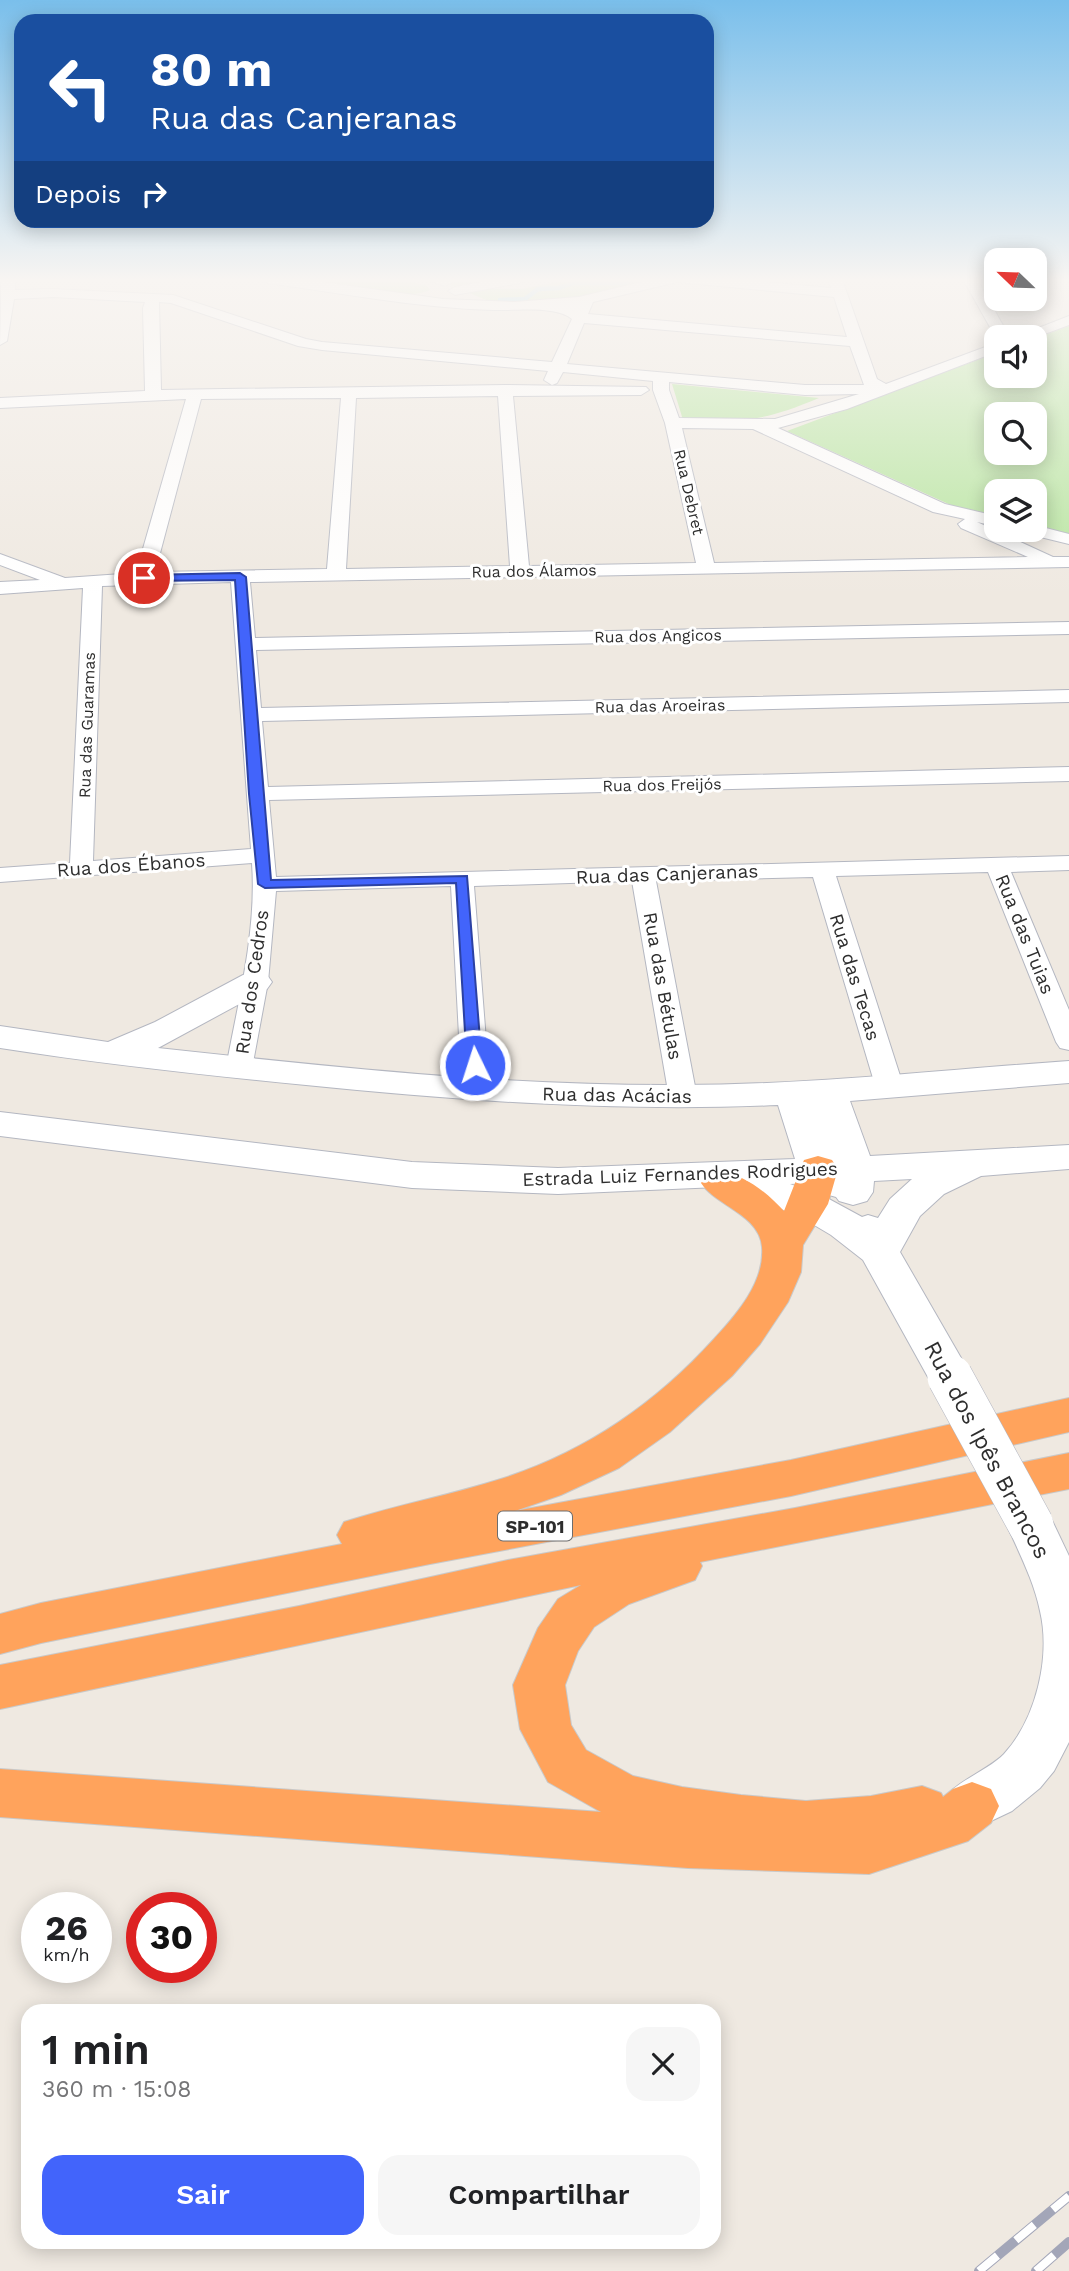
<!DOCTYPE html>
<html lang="pt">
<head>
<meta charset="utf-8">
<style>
	:root { --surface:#fff; --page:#f6f6f6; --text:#202124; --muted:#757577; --accent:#4264fb }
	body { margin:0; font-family:"Work Sans",sans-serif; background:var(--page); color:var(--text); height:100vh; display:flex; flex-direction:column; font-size:26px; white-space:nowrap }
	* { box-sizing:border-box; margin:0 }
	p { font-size:23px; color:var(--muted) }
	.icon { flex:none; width:38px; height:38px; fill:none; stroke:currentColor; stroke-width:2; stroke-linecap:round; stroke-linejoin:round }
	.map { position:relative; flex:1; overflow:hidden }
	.drawer { position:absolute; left:21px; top:2004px; width:700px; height:245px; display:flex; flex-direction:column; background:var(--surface); border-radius:21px; box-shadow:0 4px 18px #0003 }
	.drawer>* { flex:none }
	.banner { position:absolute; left:14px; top:14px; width:700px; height:214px; border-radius:21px; box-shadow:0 4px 18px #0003; background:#1a4fa0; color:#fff; overflow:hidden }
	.needle { width:46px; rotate:293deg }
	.fabs { position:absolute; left:984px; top:248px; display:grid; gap:14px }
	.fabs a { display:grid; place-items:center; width:63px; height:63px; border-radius:14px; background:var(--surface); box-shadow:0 4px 18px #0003; font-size:35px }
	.speed { position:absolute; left:21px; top:1892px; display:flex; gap:14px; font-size:35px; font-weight:700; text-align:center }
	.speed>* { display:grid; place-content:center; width:91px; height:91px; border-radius:50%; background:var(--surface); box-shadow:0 4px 18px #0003; line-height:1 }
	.speed small { font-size:18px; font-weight:400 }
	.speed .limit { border:10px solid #d22; background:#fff; color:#111 }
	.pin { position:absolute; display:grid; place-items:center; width:60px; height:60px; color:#fff; margin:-30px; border:4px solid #fff; border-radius:50%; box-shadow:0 2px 7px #0007 }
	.me { position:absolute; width:77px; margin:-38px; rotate:356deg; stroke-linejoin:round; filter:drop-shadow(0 0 5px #0008) }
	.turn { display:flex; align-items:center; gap:24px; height:147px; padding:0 21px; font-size:32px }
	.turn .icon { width:91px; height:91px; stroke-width:2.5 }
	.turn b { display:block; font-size:49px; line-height:60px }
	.then { display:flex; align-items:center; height:66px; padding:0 21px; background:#0003; gap:14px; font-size:26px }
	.round { display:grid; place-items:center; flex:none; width:74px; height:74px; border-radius:21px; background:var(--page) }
	.summary { display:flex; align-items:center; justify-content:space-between; height:119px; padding:0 21px }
	h1 { font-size:42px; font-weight:600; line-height:52px }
	.cta { display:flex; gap:14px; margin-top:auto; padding:14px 21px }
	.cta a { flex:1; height:80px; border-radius:21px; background:var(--accent); color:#fff; font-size:28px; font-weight:600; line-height:80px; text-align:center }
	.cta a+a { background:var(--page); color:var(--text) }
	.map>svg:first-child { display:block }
	.green { fill:#b6e59e; fill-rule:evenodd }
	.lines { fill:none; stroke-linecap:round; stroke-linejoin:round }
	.stream { stroke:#75cff0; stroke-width:4.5 }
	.street-casing { stroke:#b4b7c1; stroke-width:2 }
	.secondary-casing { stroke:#b4b7c1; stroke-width:2 }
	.highway-casing { stroke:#c9c9c9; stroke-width:2 }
	.street { fill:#fff; fill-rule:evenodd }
	.secondary { fill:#fff; fill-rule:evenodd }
	.highway { fill:#ffa35c; fill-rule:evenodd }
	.rail-casing { stroke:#a3a6b8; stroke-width:10 }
	.rail { stroke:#fff; stroke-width:8; stroke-dasharray:24; stroke-linecap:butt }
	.secondary-bridge-casing { stroke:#b4b7c1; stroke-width:46; stroke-linecap:butt }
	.secondary-bridge { stroke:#fff; stroke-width:45 }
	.route { fill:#4264fb; stroke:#2b41a3; stroke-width:2 }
	.labels { text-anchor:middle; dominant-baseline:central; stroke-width:6; stroke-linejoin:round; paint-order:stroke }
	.far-street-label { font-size:16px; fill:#2e2e2e; stroke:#fff }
	.shield { fill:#fff; stroke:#6d6d6d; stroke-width:2 }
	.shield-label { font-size:18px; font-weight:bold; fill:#2e2e2e }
	.street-label { font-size:19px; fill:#2e2e2e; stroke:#fff }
	.near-street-label { font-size:23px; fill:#2e2e2e; stroke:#fff }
</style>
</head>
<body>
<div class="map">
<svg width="1069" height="2271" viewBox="0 0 1069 2271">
	<rect width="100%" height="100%" fill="#efe9e1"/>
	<!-- green -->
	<g class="green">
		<path d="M258,279h144l25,7 3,4c-32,14 -136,-4 -172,-11z"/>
		<path d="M435,279c17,0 46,-6 56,10h31l49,-10h96l-114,25 -64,-3z"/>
		<path d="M1069,326v209l-35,-9v-34h-38v25l-43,-11 -166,-75 209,-78v23h38v-37zM996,415h38v38h-38z"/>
		<path d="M672,384l147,14c-55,23 -76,25 -136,22z"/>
	</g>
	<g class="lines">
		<!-- stream -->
		<polyline class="stream" points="500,300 525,299 538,289 559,288 573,283 626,283 633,279"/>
		<defs>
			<g id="street">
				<path d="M1,279h14v11l38,-1 120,6 133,44 16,3 230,20 20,-43c-17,-14 -58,-8 -79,-9 -76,-2 -151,-17 -226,-27l-7,-4h40l143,20 71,3 65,-5 75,-18h77l100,9 -3,-9h14l35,100 9,5 110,-41v9l-149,57 -69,19 167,76 51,12v10l-19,-4 76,35h16v10l-819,15 5,56 814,-16v12l-813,16 5,58 808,-18v12l-807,19 6,66 801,-20v14l-800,19 7,77 793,-21v14l-58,2 58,138v40l-9,-2 -4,-6 -68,-170 -152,4 67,209 -4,6 -10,2 -10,-2 -4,-6 -62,-208 -157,4 41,216 -4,6 -10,2 -10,-2 -4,-6 -37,-216 -158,5 16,206 -4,6 -10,2 -10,-2 -4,-6 -11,-206 -175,5 -8,91 -16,86 -4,6 -9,2 -9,-2 -4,-6c12,-66 31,-137 26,-205l-252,19v-14l70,-5 13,-275 -83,6v-12l40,-2 -40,-15v-11l65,24 71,-5 50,-174 -186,9v-10l145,-7 -2,-83 2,-6 -92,-5 -39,2 -7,42 -7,4zM677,282l157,15 13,40 -259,-23 5,-12zM159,302l12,1 127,43 24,4 226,21 -4,9 8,5 5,-2 6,-11 90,9v9l12,33 31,140 -167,3 -16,-170 128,-1 8,-5 -3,-3 -141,-2 -344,5zM584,323l266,23 14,39h-59l-238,-21zM669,382l136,13 54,-1 -84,25 -96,-1 -10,-28zM498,396l12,170 -164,3 10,-171zM341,398l-14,171 -172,3 46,-173zM682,428l71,1 180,83 32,7 -7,5 3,4 67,29 -314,6zM231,582l20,267 -158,12 9,-275z"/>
				<polygon points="424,279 450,279 452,282 445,286"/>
				<polygon points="496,279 527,279 520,283 455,295 448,291 455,287"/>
				<polygon points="963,279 977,279 1010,338 996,338"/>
				<polygon points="1069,316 1069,325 1034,338 1013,338"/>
				<polygon points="1034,525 1069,534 1069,544 1028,534 1025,530 1034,530"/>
			</g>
			<g id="secondary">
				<path d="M255,972l12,3 5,7 -5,7 -109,59c173,19 347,38 521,37 131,0 260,-15 390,-24v22l-219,18 20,55 199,-11v24l-88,7 -37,18 -24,22 -20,36 72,125 -6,11 -16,5 -16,-5 -71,-128 -32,-25 -32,-19 -31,-12 -46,-10 -4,-7 -160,7 -146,-6 -412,-52v-24l412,50 146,6 237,-9 -17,-54c-158,7 -315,-4 -472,-20 -102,-10 -204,-21 -306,-37v-22l108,16 47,-20 88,-47zM912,1179l-22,20 -12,19 -10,-3 -6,2 -35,-19 -37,-14 21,-1 11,10 14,4 3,4 14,4 14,-4 6,-9 1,-11z"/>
				<path d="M1031,1507l17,5 21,44v186l-15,29 -14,17 -28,23 -40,19 -19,-7 -8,-17c2,-5 4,-11 7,-15 6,-9 40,-24 52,-37 32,-35 47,-97 36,-143 -6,-30 -21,-58 -33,-86l7,-13z"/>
			</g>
			<g id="highway">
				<path d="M818,1156l14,4 6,9 -10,35 -25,41 -2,27 -13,30 -28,42 -28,32 -62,56 -51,36 -58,27 -46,16 276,-51 278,-62v34l-278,64 -361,68 -389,79 -41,11v-40l41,-11 301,-59 -5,-9 7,-13c53,-17 107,-27 160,-44 83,-27 152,-75 210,-139 23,-25 51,-57 48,-92 -2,-32 -46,-41 -61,-64l6,-9c29,-8 57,16 77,37l20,-51z"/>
				<polygon points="1069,1453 1069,1489 700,1562 702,1566 695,1580 629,1604 594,1627 578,1651 565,1685 571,1725 586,1750 633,1776 682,1787 741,1795 806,1801 871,1796 922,1786 941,1793 943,1797 953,1789 972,1782 991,1789 999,1806 991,1823 968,1841 869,1874 688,1868 0,1817 0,1769 601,1812 548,1782 520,1729 513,1685 538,1628 558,1599 581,1585 0,1709 0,1665 299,1606 508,1560 795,1508"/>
			</g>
		</defs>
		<!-- street casing -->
		<use href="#street" class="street-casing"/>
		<!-- secondary casing -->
		<use href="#secondary" class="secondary-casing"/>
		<!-- highway casing -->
		<use href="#highway" class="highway-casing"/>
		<!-- street -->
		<use href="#street" class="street"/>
		<!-- secondary -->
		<use href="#secondary" class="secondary"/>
		<!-- highway -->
		<use href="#highway" class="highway"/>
		<defs>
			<g id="rail">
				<polyline points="979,2271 1069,2196"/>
				<polyline points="1036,2271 1069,2242"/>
			</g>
		</defs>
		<!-- rail casing -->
		<use href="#rail" class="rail-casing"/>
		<!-- rail -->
		<use href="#rail" class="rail"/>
		<defs>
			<polyline id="secondary-bridge" points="950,1377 1031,1525"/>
		</defs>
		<!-- secondary-bridge casing -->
		<use href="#secondary-bridge" class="secondary-bridge-casing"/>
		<!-- secondary-bridge -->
		<use href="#secondary-bridge" class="secondary-bridge"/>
	</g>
	<!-- sky -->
	<linearGradient id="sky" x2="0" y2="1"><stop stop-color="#7abfeb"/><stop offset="0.47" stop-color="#f8f5f2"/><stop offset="1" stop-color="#f8f5f2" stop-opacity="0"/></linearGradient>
	<rect width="1069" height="597" fill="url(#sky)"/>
	<!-- route -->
	<polygon class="route" points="240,573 246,577 271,880 467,876 482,1065 480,1068 469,1068 467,1065 456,883 265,888 258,884 249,794 235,580 144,581 139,578 144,575"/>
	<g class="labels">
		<!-- far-street labels -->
		<g class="far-street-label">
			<text transform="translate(689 492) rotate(77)">Rua Debret</text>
			<text transform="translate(534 571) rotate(-1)">Rua dos Álamos</text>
			<text transform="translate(658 636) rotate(-1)">Rua dos Angicos</text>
			<text transform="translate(660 706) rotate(-1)">Rua das Aroeiras</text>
			<text transform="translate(87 725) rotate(-88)">Rua das Guaramas</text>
			<text transform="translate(662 785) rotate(-1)">Rua dos Freijós</text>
		</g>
		<!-- shield labels -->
		<rect class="shield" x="498" y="1511.5" width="74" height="29" rx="5"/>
		<g class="shield-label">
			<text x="535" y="1526">SP-101</text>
		</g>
		<!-- street labels -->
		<g class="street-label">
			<text transform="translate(131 865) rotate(-4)">Rua dos Ébanos</text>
			<text transform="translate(667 874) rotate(-2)">Rua das Canjeranas</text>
			<text transform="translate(1025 934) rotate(68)">Rua das Tuias</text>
			<text transform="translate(855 977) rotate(73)">Rua das Tecas</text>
			<text transform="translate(252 982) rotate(-82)">Rua dos Cedros</text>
			<text transform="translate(663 986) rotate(80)">Rua das Bétulas</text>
			<text transform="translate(617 1095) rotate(1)">Rua das Acácias</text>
			<text transform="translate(680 1174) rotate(-2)">Estrada Luiz Fernandes Rodrigues</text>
		</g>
		<!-- near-street labels -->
		<g class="near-street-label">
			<text transform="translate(987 1450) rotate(62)">Rua dos Ipês Brancos</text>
		</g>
	</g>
</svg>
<div class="fabs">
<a><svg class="needle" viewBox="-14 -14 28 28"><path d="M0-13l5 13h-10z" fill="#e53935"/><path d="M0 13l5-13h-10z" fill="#757577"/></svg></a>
<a><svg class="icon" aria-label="sound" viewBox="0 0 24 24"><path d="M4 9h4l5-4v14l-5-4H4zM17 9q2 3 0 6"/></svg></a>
<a><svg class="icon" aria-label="search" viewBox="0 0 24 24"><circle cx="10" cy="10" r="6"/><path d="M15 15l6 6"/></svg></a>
<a><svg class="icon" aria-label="layers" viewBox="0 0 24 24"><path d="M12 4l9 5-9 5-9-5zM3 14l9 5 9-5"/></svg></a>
</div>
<div class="speed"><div>26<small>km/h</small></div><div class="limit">30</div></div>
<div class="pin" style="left:144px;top:578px;background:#d93025"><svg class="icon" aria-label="arrive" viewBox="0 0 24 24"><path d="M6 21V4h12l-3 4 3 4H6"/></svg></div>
<svg class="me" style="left:475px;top:1065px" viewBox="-20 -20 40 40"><circle r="17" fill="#4264fb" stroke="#fff" stroke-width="3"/><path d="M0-11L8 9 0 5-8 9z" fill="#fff"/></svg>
<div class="banner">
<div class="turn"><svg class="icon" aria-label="left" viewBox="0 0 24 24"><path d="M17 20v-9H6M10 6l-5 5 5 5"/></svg><div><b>80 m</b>Rua das Canjeranas</div></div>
<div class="then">Depois<svg class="icon" aria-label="right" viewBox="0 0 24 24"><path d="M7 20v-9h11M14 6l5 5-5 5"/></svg></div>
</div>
<section class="drawer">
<div class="summary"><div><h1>1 min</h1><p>360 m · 15:08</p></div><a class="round"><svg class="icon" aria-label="close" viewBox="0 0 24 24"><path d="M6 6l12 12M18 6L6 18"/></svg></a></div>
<div class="cta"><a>Sair</a><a>Compartilhar</a></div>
</section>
</div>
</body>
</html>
